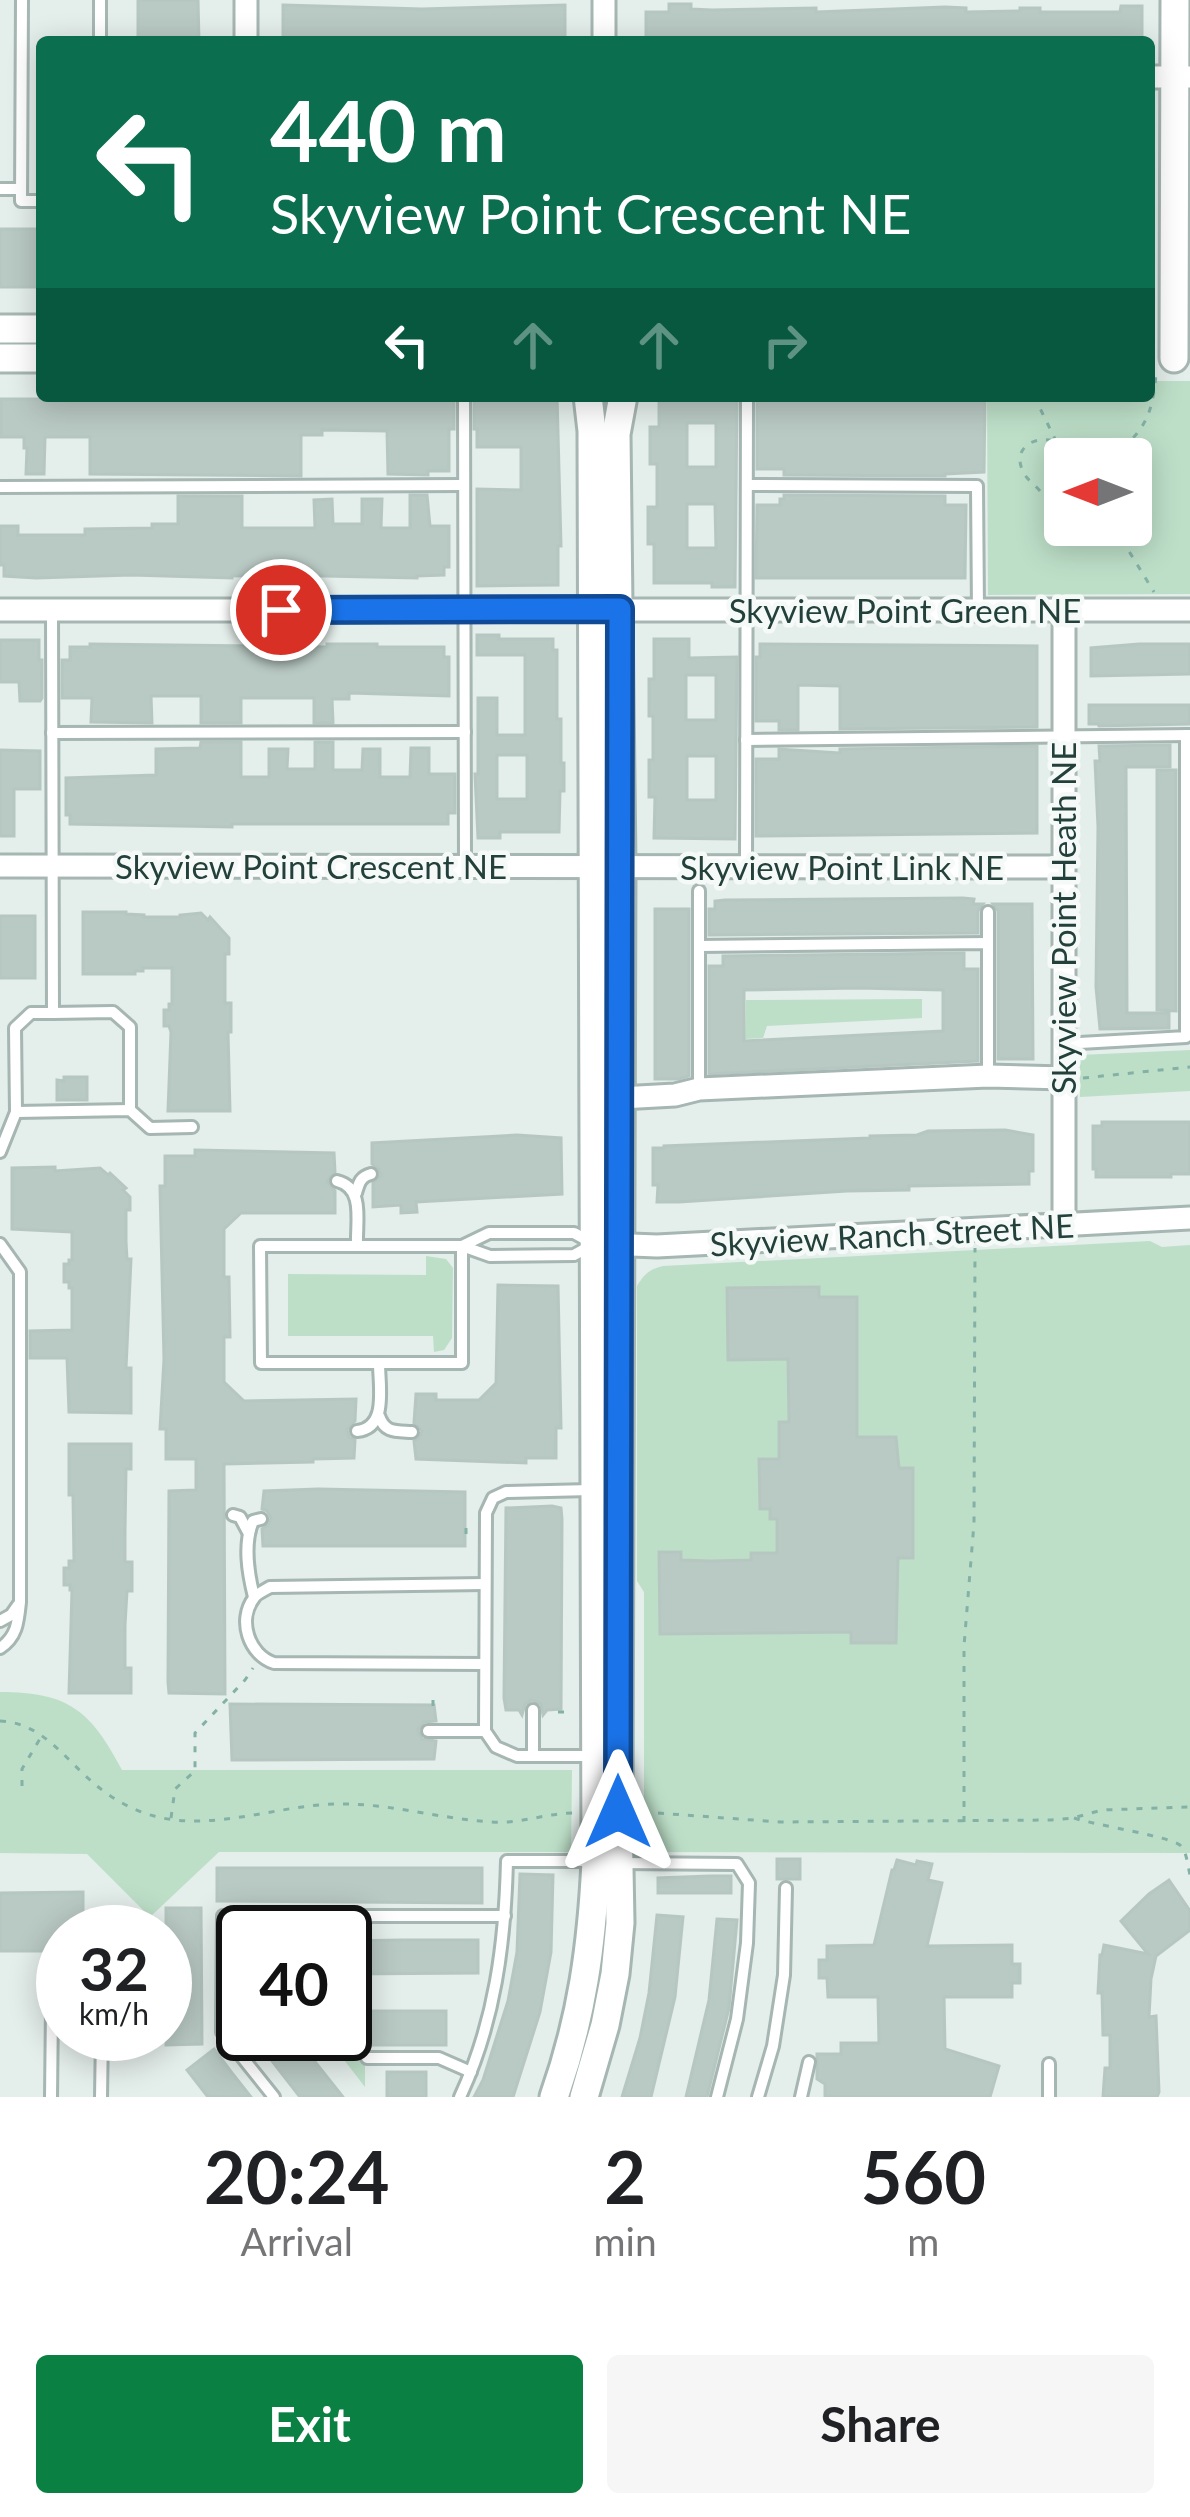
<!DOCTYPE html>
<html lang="en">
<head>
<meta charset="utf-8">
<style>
	:root { --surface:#fff; --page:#f6f6f6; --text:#202124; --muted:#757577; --accent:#0b8043 }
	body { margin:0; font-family:Lato,sans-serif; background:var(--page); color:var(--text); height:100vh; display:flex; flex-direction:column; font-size:45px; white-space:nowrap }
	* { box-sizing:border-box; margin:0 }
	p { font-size:39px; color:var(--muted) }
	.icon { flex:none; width:66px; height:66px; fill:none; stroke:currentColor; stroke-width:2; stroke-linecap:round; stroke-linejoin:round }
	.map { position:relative; height:2097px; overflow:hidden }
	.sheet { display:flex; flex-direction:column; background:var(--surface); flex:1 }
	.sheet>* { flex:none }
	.hud { position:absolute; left:36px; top:36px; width:1119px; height:366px; border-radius:12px; box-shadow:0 6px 30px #0003; background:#0b6e4f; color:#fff; overflow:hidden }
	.needle { width:78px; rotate:270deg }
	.controls { position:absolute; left:1044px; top:438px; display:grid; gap:24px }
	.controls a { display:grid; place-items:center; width:108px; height:108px; border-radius:12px; background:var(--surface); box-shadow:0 6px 30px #0003; font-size:60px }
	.speed { position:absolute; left:36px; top:1905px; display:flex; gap:24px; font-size:60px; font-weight:700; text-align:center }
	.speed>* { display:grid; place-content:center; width:156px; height:156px; border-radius:50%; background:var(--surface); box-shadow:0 6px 30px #0003; line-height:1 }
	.speed small { font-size:30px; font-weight:400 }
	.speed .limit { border:6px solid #111; border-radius:18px; background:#fff; color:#111 }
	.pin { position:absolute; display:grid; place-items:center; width:102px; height:102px; color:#fff; margin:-51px; border:6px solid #fff; border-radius:50%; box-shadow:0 3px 12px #0007 }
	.me { position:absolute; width:132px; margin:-66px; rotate:0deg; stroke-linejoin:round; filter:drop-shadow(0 0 9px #0008) }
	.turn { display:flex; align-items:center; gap:42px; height:252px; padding:0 36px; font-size:54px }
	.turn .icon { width:156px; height:156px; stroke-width:2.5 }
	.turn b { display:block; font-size:84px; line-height:102px }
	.lanes { display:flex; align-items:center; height:114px; padding:0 36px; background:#0003; justify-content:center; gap:60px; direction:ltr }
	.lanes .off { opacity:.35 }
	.eta { display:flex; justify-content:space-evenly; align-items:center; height:204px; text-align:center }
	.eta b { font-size:72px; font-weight:700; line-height:84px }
	.primary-button { display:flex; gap:24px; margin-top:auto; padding:24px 36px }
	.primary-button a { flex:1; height:138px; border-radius:12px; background:var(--accent); color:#fff; font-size:48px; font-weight:700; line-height:138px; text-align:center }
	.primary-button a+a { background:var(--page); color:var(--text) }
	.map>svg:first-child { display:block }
	.green { fill:#bddfc8; fill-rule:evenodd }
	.building { fill:#b9c9c3; stroke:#b6c7c1; stroke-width:3; fill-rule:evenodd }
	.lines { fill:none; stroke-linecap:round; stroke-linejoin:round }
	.service-casing { stroke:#a6b6b2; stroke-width:16 }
	.minor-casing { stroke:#a6b6b2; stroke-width:27 }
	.tertiary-casing { stroke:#a6b6b2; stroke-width:33 }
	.path { stroke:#84b1a6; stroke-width:3; stroke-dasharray:6 9; stroke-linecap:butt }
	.service { stroke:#fff; stroke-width:10 }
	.minor { stroke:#fff; stroke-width:21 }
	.tertiary { stroke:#fff; stroke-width:27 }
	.route-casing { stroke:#114b97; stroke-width:30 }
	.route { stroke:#1a73e8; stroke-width:21 }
	.labels { text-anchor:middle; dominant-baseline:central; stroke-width:9; stroke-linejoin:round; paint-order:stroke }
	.street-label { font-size:33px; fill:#23403a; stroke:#f5faf8 }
</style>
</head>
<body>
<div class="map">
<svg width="1190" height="2097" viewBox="0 0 1190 2097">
	<rect width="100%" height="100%" fill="#e4eeea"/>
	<!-- green -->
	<g class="green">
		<path d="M1149,381h41v213l-202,1 -1,-199h162zM1065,459h66v66h-66z"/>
		<polygon points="922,999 922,1018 767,1026 763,1038 745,1039 746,1000"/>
		<polygon points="1190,1050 1190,1091 1080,1097 1080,1055"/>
		<path d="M1150,1241l12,6 28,-2v608l-546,-1v-260l-7,-11v-295c7,-12 13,-17 26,-20z"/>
		<polygon points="426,1256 446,1259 453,1268 452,1338 444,1350 434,1352 433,1336 288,1336 288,1274 426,1275"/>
		<path d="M0,1692c69,0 91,19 122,78h450l-1,82h-352l-69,65 -63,-63 -87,-1z"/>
		<polygon points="345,1992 365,1992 365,2087 324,2034 345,2034"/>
	</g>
	<!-- building -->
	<g class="building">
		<polygon points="138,0 198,0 199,42 138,42"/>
		<polygon points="669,4 691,4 691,9 712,10 816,8 816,12 945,7 966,8 966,12 1020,11 1020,8 1040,8 1040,12 1120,12 1121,6 1142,6 1142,42 646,42 646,12 669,12"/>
		<polygon points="283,5 422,9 565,5 565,42 283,42"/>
		<rect x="0" y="229" width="42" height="58"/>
		<polygon points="335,396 454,396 454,429 449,429 449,471 428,471 428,475 388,474 387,431 322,430 322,435 301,435 301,476 90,474 90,437 45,437 44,474 26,474 27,448 24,448 24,437 1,437 1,399 324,399 335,398"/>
		<polygon points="474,396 557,396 561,546 558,546 558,585 477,586 477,489 521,490 521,447 477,447 477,429 474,429"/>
		<path d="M659,396h76v5h2l-2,186h-23v-4h-58v-39h-6v-37h9v-43h-7v-37h9zM687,423h29v44h-29zM687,504h28l1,44h-29z"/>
		<polygon points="767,396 985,396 984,472 945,474 945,476 784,475 784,469 757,469 757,400 767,400"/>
		<polygon points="410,495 427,495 430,526 449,526 449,567 444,567 444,575 417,576 417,578 277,575 232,576 232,578 131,575 36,578 4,576 4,565 0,565 0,526 18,526 18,535 85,535 85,529 152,528 152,524 178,524 178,496 242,496 242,528 315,528 314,500 332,499 333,524 362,524 362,499 382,499 381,528 410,528"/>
		<polygon points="784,495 945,496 945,505 966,505 965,578 756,578 757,505 780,505 780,499 784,499"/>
		<path d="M477,635h22v4h54v11h4v69h4v44h3v28h-4l-1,41h-59v6h-22l-3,-64h3v-76h19v37h28v-80h-48zM527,755v44h-30v-44z"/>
		<path d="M654,639h35v19l48,-1 -2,182 -81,-1 1,-41h-6v-37h4v-44h-4v-37h5zM686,675h30v45h-30zM687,756h29v44h-29z"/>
		<polygon points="0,640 39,640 39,660 42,660 42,698 40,701 20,701 19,682 0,682"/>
		<polygon points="90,644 327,647 327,644 377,644 377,647 444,647 444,657 449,657 449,696 349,693 349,699 332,699 333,723 314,723 314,698 241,698 241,723 201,723 201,696 151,696 152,723 91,722 92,698 62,698 62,660 70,660 70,647 90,647"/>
		<polygon points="760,644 1037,646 1037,727 840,729 840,686 798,685 798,730 779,730 779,721 756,721 756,657 760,657"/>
		<polygon points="1139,644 1190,644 1190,674 1091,676 1091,648"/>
		<polygon points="1089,705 1190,705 1190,724 1099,726 1098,724 1089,724"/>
		<polygon points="201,742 241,742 241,777 269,777 269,749 288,749 287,769 315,769 315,742 333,742 333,770 362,770 363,749 380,749 380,777 410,777 411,748 429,748 429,774 455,774 455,813 448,813 448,824 232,824 232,827 70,824 70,815 66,815 66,778 156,775 156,749 200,748"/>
		<polygon points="1170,745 1170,767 1126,767 1127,1013 1169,1013 1169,1028 1100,1029 1096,987 1098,827 1095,761 1100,761 1099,746"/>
		<polygon points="1037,746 1037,833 756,836 756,759 779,759 779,749 840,753 840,749"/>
		<polygon points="0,750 40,751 40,789 14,789 14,836 0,836"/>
		<polygon points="1157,770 1176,770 1176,1011 1157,1010"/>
		<polygon points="963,898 974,899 973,904 983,904 978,911 978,933 709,935 709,909 715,909 715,901 725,900"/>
		<polygon points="993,904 1032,904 1033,1059 998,1059 998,911"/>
		<polygon points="655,909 689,909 689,1076 679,1079 655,1079"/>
		<polygon points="83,912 126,912 126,914 144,915 144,917 180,917 180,915 201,913 208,920 210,917 229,938 229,954 225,954 225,1003 231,1003 231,1032 228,1032 230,1111 168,1111 171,1032 169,1026 164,1026 164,1010 169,1010 169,1004 172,1004 172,968 143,968 143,971 135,971 135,974 83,974"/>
		<rect x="0" y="916" width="35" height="62"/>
		<path d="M964,953v16h14v92l-269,13v-108h14v-10zM858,988l85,2v41l-199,10v-51z"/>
		<polygon points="64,1077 87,1077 87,1100 57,1100 57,1080 64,1081"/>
		<polygon points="1102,1122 1190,1122 1190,1174 1171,1174 1171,1177 1096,1177 1096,1169 1093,1169 1093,1126 1102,1126"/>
		<polygon points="1005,1130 1033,1135 1033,1171 1029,1171 1029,1184 909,1186 909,1190 847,1191 679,1202 657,1202 658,1185 653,1185 653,1148 664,1148 664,1146 870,1138 870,1136 917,1135 928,1131"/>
		<polygon points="517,1135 561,1138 562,1194 416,1202 417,1212 401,1213 401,1205 373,1207 373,1183 381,1175 378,1168 372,1164 372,1143"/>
		<polygon points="195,1150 334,1153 335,1172 327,1181 335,1191 335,1213 241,1213 224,1229 224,1277 229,1277 230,1337 224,1337 224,1382 244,1401 356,1399 355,1421 347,1430 349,1437 355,1440 354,1458 313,1459 313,1462 224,1464 225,1694 169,1693 168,1682 169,1491 196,1490 196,1459 166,1459 166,1429 160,1429 164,1359 160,1186 165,1186 165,1156 195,1156"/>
		<polygon points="55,1167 55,1171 100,1168 108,1175 110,1173 126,1188 123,1190 130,1197 130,1210 126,1210 126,1242 127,1259 131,1259 126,1368 131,1368 131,1413 69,1412 67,1358 30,1358 30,1331 72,1330 72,1288 69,1288 69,1282 64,1282 64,1264 69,1264 69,1260 72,1260 72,1232 12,1229 12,1168"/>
		<polygon points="498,1285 558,1286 561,1428 556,1428 556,1458 526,1458 526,1463 416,1459 414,1441 419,1438 422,1431 414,1423 416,1394 436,1394 436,1400 479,1400 496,1383"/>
		<polygon points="819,1287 819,1297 857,1297 857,1437 896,1437 899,1468 913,1468 913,1558 898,1558 896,1643 851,1643 851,1632 660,1634 659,1552 681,1552 681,1560 710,1561 751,1560 751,1553 777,1553 777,1519 770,1519 770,1509 760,1509 759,1459 779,1459 779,1422 789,1422 788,1359 728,1360 727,1288"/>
		<polygon points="69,1444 131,1444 131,1469 126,1469 125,1530 125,1562 132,1562 132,1591 127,1591 125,1625 125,1668 131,1668 131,1693 69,1693 72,1590 70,1590 70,1585 64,1585 64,1568 69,1568 69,1561 74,1561 73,1495 69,1495"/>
		<polygon points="318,1489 465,1492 465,1546 263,1546 262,1529 268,1525 271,1518 267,1511 262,1509 264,1491"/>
		<polygon points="552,1506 561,1508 562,1519 561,1709 547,1710 543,1715 541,1704 532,1700 525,1704 522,1715 519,1710 506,1710 504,1698 506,1508"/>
		<polygon points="230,1704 434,1705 436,1721 424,1722 418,1730 422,1739 436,1741 434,1759 232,1760"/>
		<rect x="777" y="1859" width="23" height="20"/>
		<polygon points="897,1860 916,1865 917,1861 932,1864 928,1880 942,1883 927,1946 1012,1945 1012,1964 1020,1964 1020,1983 1012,1983 1012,1997 944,1997 945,2049 999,2066 990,2097 825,2097 825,2084 817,2079 817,2054 841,2054 841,2043 879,2043 878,1997 828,1997 827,1978 819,1978 819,1960 827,1960 827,1946 874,1945 892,1870 894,1870"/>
		<polygon points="217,1868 482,1868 482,1903 217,1901"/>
		<polygon points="520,1874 553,1875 551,1952 540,2012 513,2097 474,2097 483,2080 508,2001 517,1952"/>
		<polygon points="710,1876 731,1876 731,1893 658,1893 658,1878"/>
		<polygon points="1169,1880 1190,1911 1190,1930 1156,1956 1151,1979 1149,2017 1156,2016 1159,2092 1157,2097 1103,2097 1105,2068 1110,2068 1110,2035 1103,2035 1102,1993 1098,1993 1100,1955 1102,1955 1104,1945 1148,1954 1121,1921 1149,1894"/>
		<polygon points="83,1892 83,1932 63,1932 63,1951 0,1951 0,1893"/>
		<polygon points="166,1908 201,1908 202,2044 166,2045"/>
		<polygon points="657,1915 683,1917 675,1997 651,2097 622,2097 640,2038 649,1993"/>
		<polygon points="717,1919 737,1920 729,2008 707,2097 686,2097 709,2000"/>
		<polygon points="401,1940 478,1940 478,1973 345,1974 345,1941"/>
		<rect x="369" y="2011" width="77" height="34"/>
		<polygon points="251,2034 293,2034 343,2097 300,2097"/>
		<polygon points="214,2049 232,2073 251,2097 208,2097 187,2070"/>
		<rect x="387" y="2072" width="39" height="25"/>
	</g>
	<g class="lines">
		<defs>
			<g id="service">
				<polyline points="22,0 21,201 42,201"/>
				<polyline points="100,42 100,0"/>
				<polyline points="0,189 21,189"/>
				<polyline points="464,396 465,866"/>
				<polyline points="747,485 977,486 978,610"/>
				<polyline points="0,487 464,485"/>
				<polyline points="52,733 465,732"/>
				<polyline points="746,740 1190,735"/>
				<polyline points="746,867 747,396"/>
				<polyline points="699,891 699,946"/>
				<polyline points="988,912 988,943"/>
				<polyline points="53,1013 113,1012 130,1027 130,1110"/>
				<polyline points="1062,1044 1186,1037 1186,735"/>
				<polyline points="699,1089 699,946 988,943 988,1076"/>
				<polyline points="16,1112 130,1110 150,1128 192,1127"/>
				<polyline points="0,1152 16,1112 15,1028 31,1013 53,1013 52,610"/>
				<path d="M337,1181c28,7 19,40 20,65"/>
				<path d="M356,1193c3,-10 4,-16 15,-19"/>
				<polygon points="489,1233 574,1233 594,1244 574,1255 490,1256 462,1246"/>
				<path d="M0,1244l20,28v330c-2,20 -3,35 -20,46"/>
				<polygon points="260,1246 462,1246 462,1363 261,1363"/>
				<path d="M379,1416c6,17 16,15 33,16"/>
				<path d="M357,1431c31,-3 22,-44 22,-68"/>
				<polyline points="591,1490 506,1492 493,1498 486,1513 485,1731 496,1747 517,1756 596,1756"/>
				<polyline points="233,1515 240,1517 248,1532"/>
				<path d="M485,1584l-215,3c-3,2 -14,7 -16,11 -17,22 -5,57 20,65l211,1"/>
				<path d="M254,1597c-6,-24 -11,-53 -1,-76l8,-2"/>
				<polyline points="0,1621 11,1615 18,1605"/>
				<polyline points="533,1710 533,1756"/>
				<polyline points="428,1731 485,1731"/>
				<polyline points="620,1863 737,1864 749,1883 747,1943 737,2019 717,2097"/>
				<polyline points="367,2058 439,2058 471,2072"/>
				<polyline points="1049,2064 1049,2097"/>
				<polyline points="51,2097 52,2008 63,1999"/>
				<polyline points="101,2097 102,2034"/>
				<polyline points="274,2097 222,2032 223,1916 505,1916"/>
				<path d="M460,2097c35,-75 45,-154 47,-236h89"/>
				<polyline points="758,2097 773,2046 784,1975 786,1888"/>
				<polyline points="801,2097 809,2062"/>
			</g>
			<g id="minor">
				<polyline points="246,0 246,42"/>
				<polyline points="604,0 604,42"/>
				<polyline points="1149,77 1190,77"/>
				<polyline points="0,610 1190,610"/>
				<polyline points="1064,610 1064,1225"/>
				<polyline points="0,866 1062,867"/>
				<polyline points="620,1098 675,1095 699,1089 988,1076 1064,1078"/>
				<polyline points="606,1244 657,1246 1190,1218"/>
			</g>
			<g id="tertiary">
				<polyline points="0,329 42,329"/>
				<polyline points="0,358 42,358"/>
				<polyline points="1174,358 1175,0"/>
				<path d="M554,2097c28,-79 38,-152 42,-236l-4,-1430 -4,-35"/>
				<polyline points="584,2097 605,2025 615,1974 620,1923 618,1812 621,866 616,434 623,396"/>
			</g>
		</defs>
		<!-- service casing -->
		<use href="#service" class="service-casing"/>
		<!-- minor casing -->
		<use href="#minor" class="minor-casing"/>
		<!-- tertiary casing -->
		<use href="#tertiary" class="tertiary-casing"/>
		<!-- path -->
		<g class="path">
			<polyline points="1034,396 1056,441 1066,454 1093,459"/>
			<path d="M1112,459c32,-30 40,-40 44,-85"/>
			<path d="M1131,470c9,9 6,22 0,31"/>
			<path d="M1040,491c-5,-6 -11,-10 -15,-16 -15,-24 6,-40 29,-34"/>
			<polyline points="1120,525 1119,535 1154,592"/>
			<polyline points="1083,1078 1190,1067"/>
			<polyline points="466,1528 466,1536"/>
			<polyline points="433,1700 433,1707"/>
			<polyline points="558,1712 566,1712"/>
			<path d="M0,1721c44,2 66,40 97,65 16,13 37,25 57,30 59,16 123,-11 183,-12 53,-1 103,15 155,18 29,2 54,-9 82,-9"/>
			<polyline points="22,1786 22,1769 41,1737"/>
			<polyline points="643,1812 780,1822 1051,1820 1073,1818 1102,1810 1190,1807"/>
			<polyline points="171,1818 175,1789 195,1771 195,1733 245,1680 253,1668"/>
			<path d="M1074,1818c20,7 100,19 107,28 6,7 7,21 9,29"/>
			<polyline points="964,1822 964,1646 974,1523 975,1248"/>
		</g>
		<!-- service -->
		<use href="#service" class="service"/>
		<!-- minor -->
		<use href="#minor" class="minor"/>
		<!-- tertiary -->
		<use href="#tertiary" class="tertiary"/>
	</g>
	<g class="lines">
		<defs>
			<polyline id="route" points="281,610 620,609 618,1812"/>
		</defs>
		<!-- route casing -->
		<use href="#route" class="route-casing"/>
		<!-- route -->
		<use href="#route" class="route"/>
	</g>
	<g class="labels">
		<!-- street labels -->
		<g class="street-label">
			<text x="905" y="610">Skyview Point Green NE</text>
			<text x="311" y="866">Skyview Point Crescent NE</text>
			<text x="842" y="867">Skyview Point Link NE</text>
			<text transform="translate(1063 918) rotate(-90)">Skyview Point Heath NE</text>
			<text transform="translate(892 1234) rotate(-3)">Skyview Ranch Street NE</text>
		</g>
	</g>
</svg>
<div class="controls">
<a><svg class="needle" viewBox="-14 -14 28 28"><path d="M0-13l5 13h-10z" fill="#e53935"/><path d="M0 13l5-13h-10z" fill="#757577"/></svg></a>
</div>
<div class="speed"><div>32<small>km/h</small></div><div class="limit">40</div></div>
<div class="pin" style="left:281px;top:610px;background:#d93025"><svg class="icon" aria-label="arrive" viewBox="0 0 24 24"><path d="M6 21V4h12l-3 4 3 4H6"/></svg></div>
<svg class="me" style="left:618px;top:1812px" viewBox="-20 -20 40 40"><path d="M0-17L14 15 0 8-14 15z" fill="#1a73e8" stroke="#fff" stroke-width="4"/></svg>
<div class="hud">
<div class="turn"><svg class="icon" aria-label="left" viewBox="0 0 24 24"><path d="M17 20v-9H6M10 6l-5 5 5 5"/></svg><div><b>440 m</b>Skyview Point Crescent NE</div></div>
<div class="lanes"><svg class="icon" aria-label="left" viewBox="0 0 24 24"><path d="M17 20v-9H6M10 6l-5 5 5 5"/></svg><svg class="icon off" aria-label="ahead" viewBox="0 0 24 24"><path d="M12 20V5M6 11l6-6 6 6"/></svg><svg class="icon off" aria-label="ahead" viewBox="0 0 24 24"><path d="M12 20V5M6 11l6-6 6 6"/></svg><svg class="icon off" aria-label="right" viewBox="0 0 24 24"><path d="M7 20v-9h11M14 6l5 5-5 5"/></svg></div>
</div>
</div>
<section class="sheet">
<div class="eta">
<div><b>20:24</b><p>Arrival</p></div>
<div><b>2</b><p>min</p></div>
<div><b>560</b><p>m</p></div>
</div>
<div class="primary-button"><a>Exit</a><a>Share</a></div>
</section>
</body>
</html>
